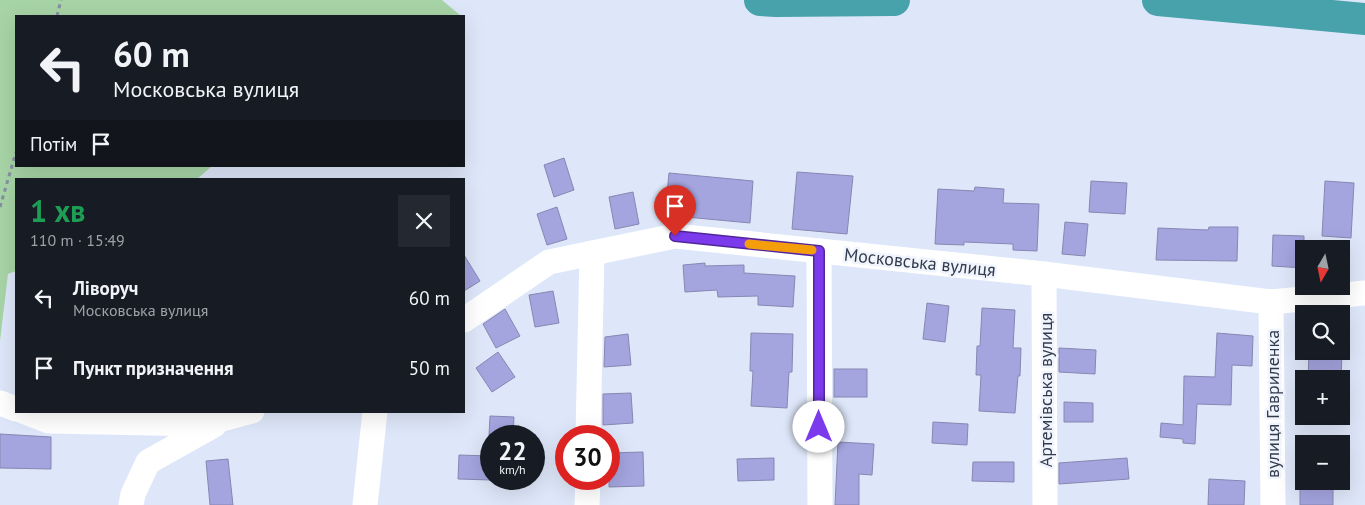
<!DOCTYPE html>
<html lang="uk">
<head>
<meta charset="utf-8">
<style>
	:root { --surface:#171b24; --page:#242831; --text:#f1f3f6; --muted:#9ea1a6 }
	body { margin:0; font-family:"PT Sans",sans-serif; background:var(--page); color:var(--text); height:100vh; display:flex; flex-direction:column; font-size:19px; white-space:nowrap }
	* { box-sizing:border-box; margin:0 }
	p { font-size:16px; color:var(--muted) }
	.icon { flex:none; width:28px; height:28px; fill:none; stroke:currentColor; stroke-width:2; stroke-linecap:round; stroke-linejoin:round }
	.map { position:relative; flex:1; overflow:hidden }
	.drawer { position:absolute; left:15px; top:178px; width:450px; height:235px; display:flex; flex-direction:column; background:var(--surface); border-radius:0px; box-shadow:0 5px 20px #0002 }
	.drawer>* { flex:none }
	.guide { position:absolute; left:15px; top:15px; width:450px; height:152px; border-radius:0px; box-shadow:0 5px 20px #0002; background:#171b24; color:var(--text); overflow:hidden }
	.needle { width:32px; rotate:189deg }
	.buttons { position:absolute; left:1295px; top:240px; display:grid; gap:10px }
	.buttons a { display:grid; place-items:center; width:55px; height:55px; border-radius:0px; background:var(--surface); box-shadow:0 5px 20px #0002; font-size:25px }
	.speed { position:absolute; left:480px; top:425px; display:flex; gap:10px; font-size:25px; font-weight:700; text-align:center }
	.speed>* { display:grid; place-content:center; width:65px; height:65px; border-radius:50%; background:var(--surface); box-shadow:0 5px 20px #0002; line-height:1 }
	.speed small { font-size:12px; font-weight:400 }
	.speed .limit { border:8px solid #d22; background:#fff; color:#111 }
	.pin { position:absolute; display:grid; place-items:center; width:42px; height:42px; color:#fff; margin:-51px -21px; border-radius:50% 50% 50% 0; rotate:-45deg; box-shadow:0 0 5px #0007 }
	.pin .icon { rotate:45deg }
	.me { position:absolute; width:55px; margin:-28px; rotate:0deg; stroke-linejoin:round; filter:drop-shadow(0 0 4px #0008) }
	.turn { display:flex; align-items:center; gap:18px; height:105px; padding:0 15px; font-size:22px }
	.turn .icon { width:65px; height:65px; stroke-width:2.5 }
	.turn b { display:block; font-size:35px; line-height:42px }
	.then { display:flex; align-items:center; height:48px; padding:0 15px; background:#0003; gap:10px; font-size:19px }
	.round { display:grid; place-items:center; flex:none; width:52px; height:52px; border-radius:0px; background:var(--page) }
	.overview { display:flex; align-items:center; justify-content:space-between; height:85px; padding:0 15px }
	h1 { font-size:30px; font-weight:600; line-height:38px; color:#1e9e55 }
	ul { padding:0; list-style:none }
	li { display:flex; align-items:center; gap:15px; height:70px; padding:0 15px }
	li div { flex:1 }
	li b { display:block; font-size:19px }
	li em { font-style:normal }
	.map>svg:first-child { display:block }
	.green { fill:#a7d4a6 }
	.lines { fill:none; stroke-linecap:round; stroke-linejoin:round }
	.river { stroke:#48a2ab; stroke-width:32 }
	.building { fill:#a4a4df; stroke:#8787b2 }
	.path { stroke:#868fa1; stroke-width:3; stroke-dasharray:4 4; stroke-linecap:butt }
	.minor { stroke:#fff; stroke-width:25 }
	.route-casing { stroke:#51269a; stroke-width:12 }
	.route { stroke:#7c3aed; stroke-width:9 }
	.slow { stroke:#f59e0b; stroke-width:9 }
	.labels { text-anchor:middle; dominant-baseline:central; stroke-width:5; stroke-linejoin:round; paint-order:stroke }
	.street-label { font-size:18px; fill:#323b4c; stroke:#f0f4fd }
</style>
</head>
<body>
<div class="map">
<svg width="1365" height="505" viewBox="0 0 1365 505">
	<rect width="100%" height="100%" fill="#dee7f9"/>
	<!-- green -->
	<polygon class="green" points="0,0 442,0 461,16 16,16 16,166 212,166 197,179 16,179 16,271 8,274 0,341"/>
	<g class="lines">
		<!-- river -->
		<g class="river">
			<polyline points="760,0 776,1 894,0"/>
			<polyline points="1158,0 1365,19"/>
		</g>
	</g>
	<!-- building -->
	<g class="building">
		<polygon points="564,158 574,190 554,197 544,165"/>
		<polygon points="797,172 853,176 847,234 792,229"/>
		<polygon points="669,173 753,181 750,223 665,215"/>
		<polygon points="1091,181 1127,183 1125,214 1089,212"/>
		<polygon points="1325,181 1354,183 1351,238 1322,236"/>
		<polygon points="975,187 1004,189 1003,203 1039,204 1037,251 1013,250 1013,244 964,242 964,245 935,244 938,189 974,191"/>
		<polygon points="633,192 639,224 615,229 609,197"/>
		<polygon points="557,207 567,239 547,245 537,214"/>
		<polygon points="1065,222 1088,224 1085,256 1062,254"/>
		<polygon points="1209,227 1238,227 1237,261 1156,260 1158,228 1208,230"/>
		<polygon points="1273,235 1304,236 1304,268 1272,266"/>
		<polygon points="464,255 480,281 464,291"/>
		<polygon points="705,263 705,266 744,265 744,273 795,276 793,307 758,305 758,296 718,297 717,290 685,292 683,265"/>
		<polygon points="553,291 559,323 535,327 529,295"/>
		<polygon points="927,303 949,306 945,342 923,339"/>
		<polygon points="982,308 1015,310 1013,348 1021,348 1020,376 1018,376 1015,413 979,411 981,375 976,375 977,346 980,346"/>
		<polygon points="505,309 520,336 496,348 483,324"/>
		<polygon points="751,333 793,334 792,372 789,372 787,408 751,406 753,371 750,371"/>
		<polygon points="1217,333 1253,336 1252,366 1232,365 1231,405 1197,404 1195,444 1183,443 1183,439 1160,437 1161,423 1183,425 1184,376 1215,377"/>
		<polygon points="628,334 631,365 604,367 605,337"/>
		<polygon points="1059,348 1096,350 1095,374 1059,372"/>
		<polygon points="1309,351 1342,351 1341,379 1308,379"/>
		<polygon points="498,352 515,377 492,392 476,368"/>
		<rect x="834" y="369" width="33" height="28"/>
		<polygon points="631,393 633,423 603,425 603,394"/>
		<polygon points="1064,402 1093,403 1093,422 1064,422"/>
		<polygon points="490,416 514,417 513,436 489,436"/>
		<polygon points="933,422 968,424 967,445 932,443"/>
		<polygon points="0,434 51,437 51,469 0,468"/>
		<polygon points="838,442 874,444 872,475 859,474 859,505 835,505"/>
		<polygon points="643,452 644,486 609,487 609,453"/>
		<polygon points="459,455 491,456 491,480 458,479"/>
		<polygon points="774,458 774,480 738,481 737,459"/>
		<polygon points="1127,458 1129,479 1059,484 1059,463"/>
		<polygon points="228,459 233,505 210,505 206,461"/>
		<polygon points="973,462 1014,462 1014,482 972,481"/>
		<polygon points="1209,479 1245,481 1244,505 1208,505"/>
		<rect x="1300" y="481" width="33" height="24"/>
	</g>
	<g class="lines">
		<!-- path -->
		<g class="path">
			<polyline points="57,16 61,0"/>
			<polyline points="0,207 16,152"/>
		</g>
		<!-- minor -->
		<g class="minor">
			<polyline points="819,251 820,505"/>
			<polyline points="1044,274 1045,505"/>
			<polyline points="1271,302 1273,505"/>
			<polyline points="464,320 549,262 675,236 1044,274 1271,302 1365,293"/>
			<polyline points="0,403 16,409"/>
			<polyline points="23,411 49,421 204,424 252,411"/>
			<polyline points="588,436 592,253"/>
			<polyline points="131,505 133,494 148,462 214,425"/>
			<polyline points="365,505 375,411"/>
			<polyline points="587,505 588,479"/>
		</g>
	</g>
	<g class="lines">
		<defs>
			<polyline id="route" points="675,236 819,251 819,427"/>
		</defs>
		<!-- route casing -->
		<use href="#route" class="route-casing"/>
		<!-- route -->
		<use href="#route" class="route"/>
		<!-- slow -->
		<polyline class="slow" points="749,244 812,250"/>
	</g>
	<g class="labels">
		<!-- street labels -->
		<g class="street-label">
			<text transform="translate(920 262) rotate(6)">Московська вулиця</text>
			<text transform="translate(1045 390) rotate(-90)">Артемівська вулиця</text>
			<text transform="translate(1272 404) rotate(-90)">вулиця Гавриленка</text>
		</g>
	</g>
</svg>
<div class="buttons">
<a><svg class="needle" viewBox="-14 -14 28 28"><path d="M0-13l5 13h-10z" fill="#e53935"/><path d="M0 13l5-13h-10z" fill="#9ea1a6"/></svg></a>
<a><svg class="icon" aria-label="search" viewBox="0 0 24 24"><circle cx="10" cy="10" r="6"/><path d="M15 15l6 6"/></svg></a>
<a>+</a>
<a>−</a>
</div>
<div class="speed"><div>22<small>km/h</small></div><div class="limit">30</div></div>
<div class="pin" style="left:675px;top:236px;background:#d93025"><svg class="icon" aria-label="arrive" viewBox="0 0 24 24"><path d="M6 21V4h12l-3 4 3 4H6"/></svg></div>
<svg class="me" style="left:819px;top:427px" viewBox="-20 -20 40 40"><circle r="19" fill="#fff"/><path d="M0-13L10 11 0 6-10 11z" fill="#7c3aed"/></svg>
<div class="guide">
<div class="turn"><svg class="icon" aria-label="left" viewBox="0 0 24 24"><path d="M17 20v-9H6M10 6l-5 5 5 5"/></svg><div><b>60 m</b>Московська вулиця</div></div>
<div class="then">Потім<svg class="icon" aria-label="arrive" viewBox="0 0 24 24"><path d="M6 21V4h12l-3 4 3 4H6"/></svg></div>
</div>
<section class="drawer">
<div class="overview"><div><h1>1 хв</h1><p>110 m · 15:49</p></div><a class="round"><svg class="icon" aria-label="close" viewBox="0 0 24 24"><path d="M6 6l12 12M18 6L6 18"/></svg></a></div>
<ul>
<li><svg class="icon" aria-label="left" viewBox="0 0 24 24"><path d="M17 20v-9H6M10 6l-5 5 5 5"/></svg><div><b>Ліворуч</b><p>Московська вулиця</p></div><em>60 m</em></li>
<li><svg class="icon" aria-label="arrive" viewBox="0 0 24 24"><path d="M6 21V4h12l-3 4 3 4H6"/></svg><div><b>Пункт призначення</b></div><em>50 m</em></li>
</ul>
</section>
</div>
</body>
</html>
